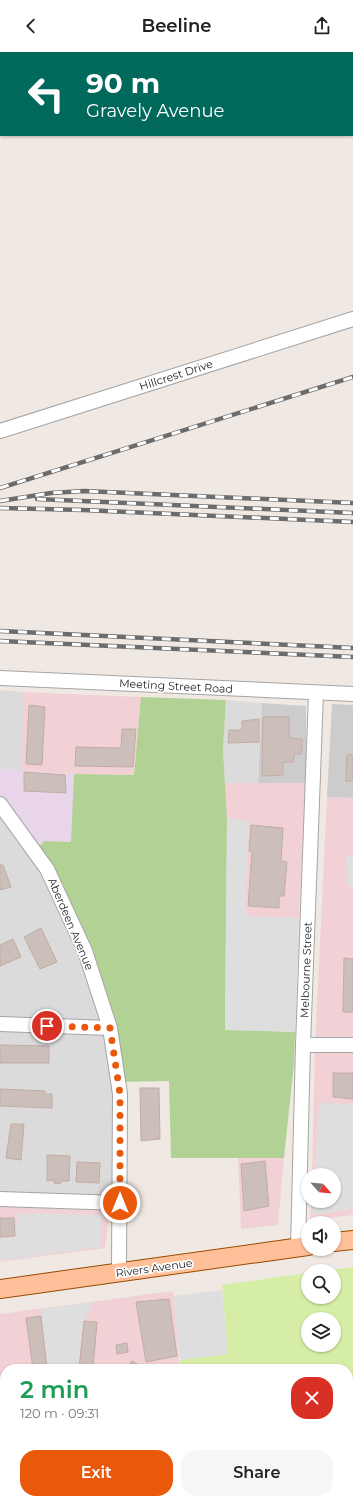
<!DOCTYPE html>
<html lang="en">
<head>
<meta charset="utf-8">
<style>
	:root { --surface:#fff; --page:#f6f6f6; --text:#222; --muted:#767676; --accent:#ea580c }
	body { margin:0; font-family:Montserrat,sans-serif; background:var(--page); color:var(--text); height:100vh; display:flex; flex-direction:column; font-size:15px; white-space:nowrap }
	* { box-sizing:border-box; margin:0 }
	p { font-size:13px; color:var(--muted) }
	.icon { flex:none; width:22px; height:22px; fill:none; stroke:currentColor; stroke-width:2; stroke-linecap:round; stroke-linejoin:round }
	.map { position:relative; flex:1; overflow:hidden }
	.panel { position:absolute; left:0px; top:1312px; width:353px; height:140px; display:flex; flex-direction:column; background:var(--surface); border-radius:16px 16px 0 0; box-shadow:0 1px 3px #0004 }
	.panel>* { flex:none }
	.banner { position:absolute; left:0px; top:0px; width:353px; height:84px; box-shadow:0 1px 3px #0004; background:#00695c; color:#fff; overflow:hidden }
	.needle { width:26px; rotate:117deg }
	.fabs { position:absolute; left:301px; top:1116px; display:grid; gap:8px }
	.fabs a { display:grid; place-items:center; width:40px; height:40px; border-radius:50%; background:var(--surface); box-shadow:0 1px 3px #0004; font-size:20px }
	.pin { position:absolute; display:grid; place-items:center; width:34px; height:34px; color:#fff; margin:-17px; border:2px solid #fff; border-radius:50%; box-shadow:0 1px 4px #0007 }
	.me { position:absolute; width:44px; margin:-22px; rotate:0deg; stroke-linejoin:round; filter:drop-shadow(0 0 3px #0008) }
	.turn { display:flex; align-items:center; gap:14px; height:84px; padding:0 20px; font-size:18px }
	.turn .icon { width:52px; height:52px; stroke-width:2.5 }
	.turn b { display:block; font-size:28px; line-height:34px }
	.round { display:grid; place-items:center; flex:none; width:42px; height:42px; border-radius:16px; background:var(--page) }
	.headline { display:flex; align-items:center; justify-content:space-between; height:68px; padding:0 20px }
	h1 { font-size:24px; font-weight:600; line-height:30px; color:#1e9e55 }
	.cta { display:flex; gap:8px; margin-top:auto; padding:8px 20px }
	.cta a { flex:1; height:46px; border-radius:16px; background:var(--accent); color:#fff; font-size:16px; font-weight:600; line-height:46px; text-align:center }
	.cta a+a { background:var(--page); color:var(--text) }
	header { display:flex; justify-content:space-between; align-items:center; height:52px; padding:0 20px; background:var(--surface); font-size:18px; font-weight:600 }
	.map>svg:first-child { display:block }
	.residential { fill:#dcdbdb }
	.commercial { fill:#f2d1d6 }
	.industrial { fill:#e9d5e9 }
	.religious { fill:#ccc }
	.grass { fill:#d6eda6; fill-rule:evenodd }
	.forest { fill:#b2d195 }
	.wetland { fill:#bfdfca }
	.parking { fill:#dedede }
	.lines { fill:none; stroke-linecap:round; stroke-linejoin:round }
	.stream { stroke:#a1dde0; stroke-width:4 }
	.building { fill:#ccbeb9; stroke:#c2aca5 }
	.minor-casing { stroke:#a5a5a5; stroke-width:16 }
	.major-casing { stroke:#984a00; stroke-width:20 }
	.minor { stroke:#fff; stroke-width:14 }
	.major { stroke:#ffc099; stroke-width:18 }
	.rail-casing { stroke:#6c6c6c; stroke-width:4.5 }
	.rail { stroke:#fff; stroke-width:3; stroke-dasharray:9; stroke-linecap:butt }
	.route { stroke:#ea580c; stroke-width:7; stroke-dasharray:0 12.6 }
	.labels { text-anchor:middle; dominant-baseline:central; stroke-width:3.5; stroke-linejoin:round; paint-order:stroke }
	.street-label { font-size:11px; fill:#1e1e1e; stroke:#fff }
</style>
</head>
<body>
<header><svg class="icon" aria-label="back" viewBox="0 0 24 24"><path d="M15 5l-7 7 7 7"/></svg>Beeline<svg class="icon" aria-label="share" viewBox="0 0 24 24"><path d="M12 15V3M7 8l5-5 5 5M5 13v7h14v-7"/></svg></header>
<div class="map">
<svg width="353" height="1452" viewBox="0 0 353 1452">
	<rect width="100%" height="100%" fill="#f0e9e3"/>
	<!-- residential -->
	<g class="residential">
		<polygon points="0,638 24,640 21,719 0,717"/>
		<polygon points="226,648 262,651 258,731 225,731 223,698"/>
		<polygon points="0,752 47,817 85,899 120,1042 110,1159 0,1156"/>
	</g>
	<!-- commercial -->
	<g class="commercial">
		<polygon points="24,640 141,645 134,723 74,722 21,719"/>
		<polygon points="225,731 306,731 298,883 229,978"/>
		<polygon points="327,745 353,746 353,1163 310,1168 311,1149 334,1149 334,1123 312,1123 315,993"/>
		<polygon points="238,1106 284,1106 278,1173 241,1177"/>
		<polygon points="0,1155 110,1159 105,1196 0,1210"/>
		<polygon points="173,1239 180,1316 5,1317 5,1447 106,1447 106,1452 0,1452 0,1262"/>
	</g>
	<!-- industrial -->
	<polygon class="industrial" points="0,717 74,722 72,790 45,789 34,799 0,752"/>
	<!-- religious -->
	<g class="religious">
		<polygon points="262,651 306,654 306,731 258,731"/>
		<polygon points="332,652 353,653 353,746 327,745"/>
	</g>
	<!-- grass -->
	<path class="grass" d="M353,1215v237h-35l-6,-5h36v-130h-168v-9l48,-6 -6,-69 86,-12v24h26v-26h-11zM308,1267h26v26h-26z"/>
	<!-- forest -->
	<polygon class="forest" points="141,645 226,648 223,698 227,766 225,977 295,980 294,1012 284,1106 171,1106 169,1029 118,1030 85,899 34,799 45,789 71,790 74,722 134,723"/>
	<!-- wetland -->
	<polygon class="wetland" points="130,1447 312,1447 318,1452 132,1452"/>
	<!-- parking -->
	<g class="parking">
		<polygon points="227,766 249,769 245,864 299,866 295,980 225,978"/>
		<polygon points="346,804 353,804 353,834 347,834"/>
		<polygon points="319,1051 353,1052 353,1157 312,1163 313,1149 334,1149 334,1123 315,1123"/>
		<polygon points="17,1161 102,1163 100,1195 0,1209 0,1186 16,1185"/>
		<polygon points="222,1238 228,1302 180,1308 173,1244"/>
		<polygon points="93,1250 84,1269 79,1317 47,1317 41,1257"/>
		<polygon points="5,1408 5,1447 65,1447 65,1452 0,1452"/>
	</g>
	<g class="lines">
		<!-- stream -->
		<polyline class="stream" points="246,1447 253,1452"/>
	</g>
	<!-- building -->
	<g class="building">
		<polygon points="29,653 45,655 42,713 26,712"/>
		<polygon points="263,665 289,665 289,686 302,687 302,702 294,702 294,710 283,710 283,723 262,724"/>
		<polygon points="259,667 259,690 228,691 229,678 242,678 242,669"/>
		<polygon points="122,677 136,677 133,715 75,714 76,695 121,696"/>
		<polygon points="347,703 353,703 353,729 346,729"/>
		<polygon points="24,720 65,723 66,741 24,739"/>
		<polygon points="251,773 283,776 281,809 287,810 284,844 279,844 279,856 248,854 252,799 249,799"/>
		<polygon points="0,813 3,813 11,835 0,838"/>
		<polygon points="41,876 57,910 40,917 24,885"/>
		<polygon points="13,887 21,905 0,914 0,893"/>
		<polygon points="344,906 353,907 353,960 343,960"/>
		<polygon points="0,993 49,994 49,1011 0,1011"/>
		<polygon points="333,1021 353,1021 353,1047 333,1045"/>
		<polygon points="140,1036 159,1036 160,1087 141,1089"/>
		<polygon points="0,1037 45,1039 45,1042 52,1042 52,1056 0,1054"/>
		<polygon points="11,1072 24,1072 21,1108 6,1106"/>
		<polygon points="47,1103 70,1104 69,1129 61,1129 60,1132 54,1131 54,1128 47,1129"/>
		<polygon points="265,1109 269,1154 244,1159 241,1112"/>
		<polygon points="77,1110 100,1111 99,1131 76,1130"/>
		<polygon points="0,1166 14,1166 15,1184 0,1185"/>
		<polygon points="169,1247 177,1304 146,1310 136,1250"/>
		<polygon points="41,1264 47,1317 33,1317 26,1266"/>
		<polygon points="84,1269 97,1270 93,1317 79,1317"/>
		<polygon points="127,1291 128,1300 117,1302 116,1293"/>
		<polygon points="132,1309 141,1314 139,1317 127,1317"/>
		<polygon points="0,1406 5,1406 0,1452"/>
	</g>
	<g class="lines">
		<defs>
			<g id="minor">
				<polyline points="0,379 353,267"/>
				<polyline points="0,626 353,642"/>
				<polyline points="0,752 47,817 85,899 110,976 120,1042 119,1221"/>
				<polyline points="0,972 110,976"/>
				<polyline points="303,993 353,993"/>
				<polyline points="0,1147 120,1151"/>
				<polyline points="298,1196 303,993 316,641"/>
			</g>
			<g id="major">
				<polyline points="334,1190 353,1188"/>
				<polyline points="0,1237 308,1194"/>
			</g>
		</defs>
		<!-- minor casing -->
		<use href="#minor" class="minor-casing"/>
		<!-- major casing -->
		<use href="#major" class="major-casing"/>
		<!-- minor -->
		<use href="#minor" class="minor"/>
		<!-- major -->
		<use href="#major" class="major"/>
		<defs>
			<g id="rail">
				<polyline points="0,1 12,0"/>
				<polyline points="331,1 336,0"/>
				<polyline points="0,67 1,67"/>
				<polyline points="0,436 353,325"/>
				<polyline points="37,447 353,461"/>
				<polyline points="0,449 51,441 84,439 353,451"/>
				<polyline points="0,456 83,458 353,470"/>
				<polyline points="0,579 353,596"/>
				<polyline points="0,589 353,605"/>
			</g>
		</defs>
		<!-- rail casing -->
		<use href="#rail" class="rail-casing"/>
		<!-- rail -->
		<use href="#rail" class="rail"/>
	</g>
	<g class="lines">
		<!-- route -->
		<polyline class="route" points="47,974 110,976 120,1042 120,1151"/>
	</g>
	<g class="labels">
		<!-- street labels -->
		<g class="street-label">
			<text transform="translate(176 323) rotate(-18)">Hillcrest Drive</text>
			<text transform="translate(176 634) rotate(3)">Meeting Street Road</text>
			<text transform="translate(71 872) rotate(67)">Aberdeen Avenue</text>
			<text transform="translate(306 918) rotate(-88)">Melbourne Street</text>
			<text transform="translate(154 1216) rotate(-8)">Rivers Avenue</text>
		</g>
	</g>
</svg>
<div class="fabs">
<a><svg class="needle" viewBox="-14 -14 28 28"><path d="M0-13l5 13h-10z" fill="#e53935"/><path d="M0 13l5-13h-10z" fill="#767676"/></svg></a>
<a><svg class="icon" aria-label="sound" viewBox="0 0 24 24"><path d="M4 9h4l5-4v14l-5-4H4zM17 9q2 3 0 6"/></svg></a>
<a><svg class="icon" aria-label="search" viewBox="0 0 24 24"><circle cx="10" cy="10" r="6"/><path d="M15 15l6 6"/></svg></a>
<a><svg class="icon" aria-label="layers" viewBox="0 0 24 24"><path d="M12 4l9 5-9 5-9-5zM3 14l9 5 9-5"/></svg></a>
</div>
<div class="pin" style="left:47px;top:974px;background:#d93025"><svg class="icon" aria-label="arrive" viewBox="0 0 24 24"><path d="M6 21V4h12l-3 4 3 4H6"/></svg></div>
<svg class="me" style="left:120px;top:1151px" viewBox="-20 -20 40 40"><circle r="17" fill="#ea580c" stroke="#fff" stroke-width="3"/><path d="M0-11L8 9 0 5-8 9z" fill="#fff"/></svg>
<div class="banner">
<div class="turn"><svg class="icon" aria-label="left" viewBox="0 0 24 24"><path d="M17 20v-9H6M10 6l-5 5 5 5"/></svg><div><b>90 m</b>Gravely Avenue</div></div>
</div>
<section class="panel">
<div class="headline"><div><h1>2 min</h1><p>120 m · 09:31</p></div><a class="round" style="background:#d93025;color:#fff"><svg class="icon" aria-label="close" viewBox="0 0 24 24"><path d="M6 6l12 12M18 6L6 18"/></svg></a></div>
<div class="cta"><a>Exit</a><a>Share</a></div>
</section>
</div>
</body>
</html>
